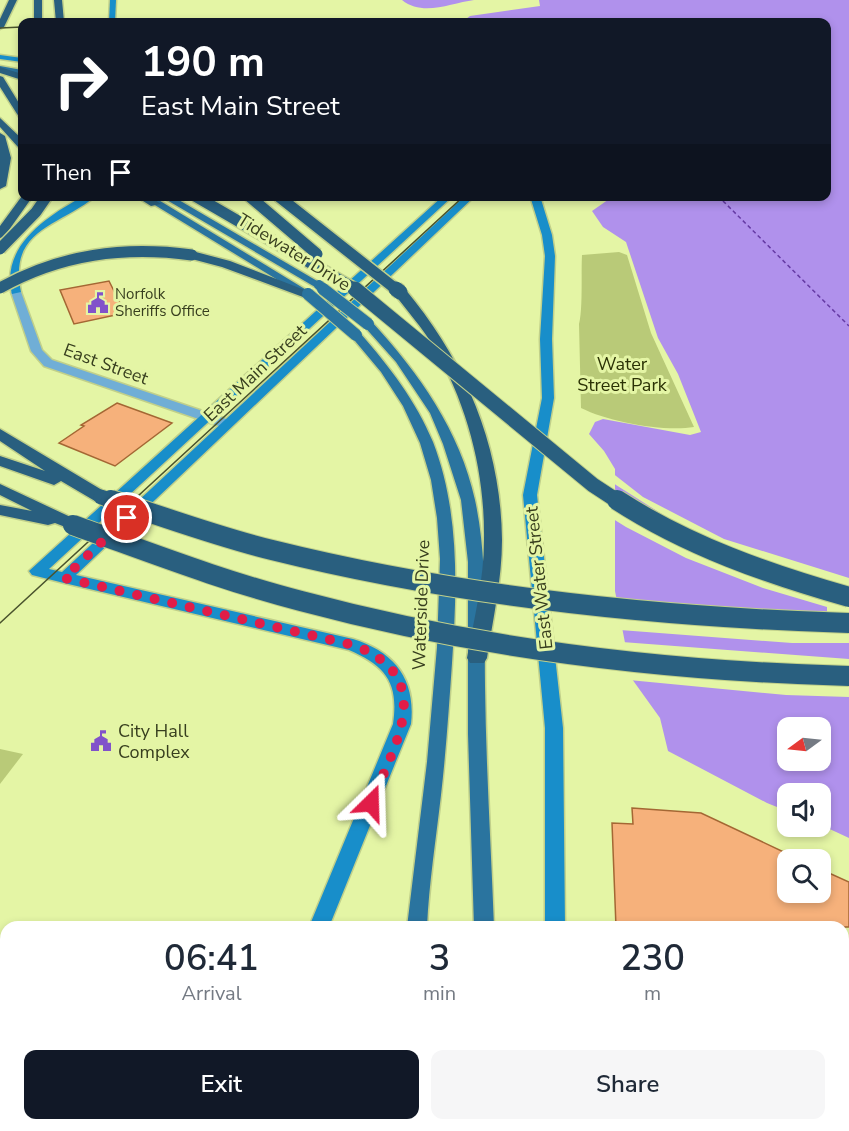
<!DOCTYPE html>
<html lang="en">
<head>
<meta charset="utf-8">
<style>
	:root { --surface:#fff; --page:#f6f6f7; --text:#1f2937; --muted:#747a83; --accent:#111827 }
	body { margin:0; font-family:"Nunito Sans",sans-serif; background:var(--page); color:var(--text); height:100vh; display:flex; flex-direction:column; font-size:22px; white-space:nowrap }
	* { box-sizing:border-box; margin:0 }
	p { font-size:20px; color:var(--muted) }
	.icon { flex:none; width:33px; height:33px; fill:none; stroke:currentColor; stroke-width:2; stroke-linecap:round; stroke-linejoin:round }
	.map { position:relative; flex:1; overflow:hidden }
	.side { position:absolute; left:0px; top:921px; width:849px; height:210px; display:flex; flex-direction:column; background:var(--surface); border-radius:18px 18px 0 0; box-shadow:0 3px 9px #0003 }
	.side>* { flex:none }
	.hud { position:absolute; left:18px; top:18px; width:813px; height:183px; border-radius:12px; box-shadow:0 3px 9px #0003; background:#111827; color:#fff; overflow:hidden }
	.needle { width:39px; rotate:255deg }
	.tools { position:absolute; left:777px; top:717px; display:grid; gap:12px }
	.tools a { display:grid; place-items:center; width:54px; height:54px; border-radius:12px; background:var(--surface); box-shadow:0 3px 9px #0003; font-size:30px }
	.pin { position:absolute; display:grid; place-items:center; width:51px; height:51px; color:#fff; margin:-26px; border:3px solid #fff; border-radius:50%; box-shadow:0 2px 6px #0007 }
	.me { position:absolute; width:66px; margin:-33px; rotate:22deg; stroke-linejoin:round; filter:drop-shadow(0 0 4px #0008) }
	.turn { display:flex; align-items:center; gap:21px; height:126px; padding:0 24px; font-size:27px }
	.turn .icon { width:78px; height:78px; stroke-width:2.5 }
	.turn b { display:block; font-size:42px; line-height:51px }
	.then { display:flex; align-items:center; height:57px; padding:0 24px; background:#0003; gap:12px; font-size:22px }
	.eta { display:flex; justify-content:space-evenly; align-items:center; height:102px; text-align:center }
	.eta b { font-size:36px; font-weight:600; line-height:42px }
	.button { display:flex; gap:12px; margin-top:auto; padding:12px 24px }
	.button a { flex:1; height:69px; border-radius:12px; background:var(--accent); color:#fff; font-size:24px; font-weight:600; line-height:69px; text-align:center }
	.button a+a { background:var(--page); color:var(--text) }
	.map>svg:first-child { display:block }
	.green { fill:#b9ca78 }
	.water { fill:#b091ec; fill-rule:evenodd }
	.pier { fill:#e4f5a5 }
	.lines { fill:none; stroke-linecap:round; stroke-linejoin:round }
	.ferry { stroke:#653aa4; stroke-width:1.5; stroke-dasharray:4 3; stroke-linecap:butt }
	.building { fill:#f6b17b; stroke:#a46734; stroke-width:1.5 }
	.street-casing { stroke:#c1d08a; stroke-width:3 }
	.secondary-casing { stroke:#c1d08a; stroke-width:3 }
	.primary-casing { stroke:#c1d08a; stroke-width:3 }
	.highway-casing { stroke:#c1d08a; stroke-width:3 }
	.street { fill:#70aed6; fill-rule:evenodd }
	.secondary { fill:#188eca; fill-rule:evenodd }
	.primary { fill:#2a749f; fill-rule:evenodd }
	.highway { fill:#295f7f; fill-rule:evenodd }
	.tram { stroke:#4a532d; stroke-width:1.5 }
	.primary-bridge-far1-casing { stroke:#c1d08a; stroke-width:12; stroke-linecap:butt }
	.primary-bridge-casing { stroke:#c1d08a; stroke-width:14; stroke-linecap:butt }
	.highway-bridge-far2-casing { stroke:#c1d08a; stroke-width:14; stroke-linecap:butt }
	.highway-bridge-far1-casing { stroke:#c1d08a; stroke-width:17; stroke-linecap:butt }
	.highway-bridge-casing { stroke:#c1d08a; stroke-width:22; stroke-linecap:butt }
	.primary-bridge-far1 { stroke:#2a749f; stroke-width:10 }
	.primary-bridge { stroke:#2a749f; stroke-width:12 }
	.highway-bridge-far2 { stroke:#295f7f; stroke-width:11 }
	.highway-bridge-far1 { stroke:#295f7f; stroke-width:15 }
	.highway-bridge { stroke:#295f7f; stroke-width:20 }
	.route { stroke:#e11d48; stroke-width:10; stroke-dasharray:0 18 }
	.labels { text-anchor:middle; dominant-baseline:central; stroke-width:6; stroke-linejoin:round; paint-order:stroke }
	.far-poi-label { font-size:15px; fill:#373e1e; stroke:#e4f5a5; text-anchor:start }
	.street-label { font-size:18px; fill:#373e1e; stroke:#e4f5a5 }
	.park-label { font-size:18px; fill:#2b3205; stroke:#e4f5a5 }
	.poi-label { font-size:18px; fill:#373e1e; stroke:#e4f5a5; text-anchor:start }
</style>
</head>
<body>
<div class="map">
<svg width="849" height="1131" viewBox="0 0 849 1131">
	<rect width="100%" height="100%" fill="#e4f5a5"/>
	<!-- green -->
	<g class="green">
		<path d="M619,252l8,3 24,78 43,94c-30,5 -85,-5 -113,-19l-2,-84c4,-14 2,-52 3,-69z"/>
		<polygon points="0,749 23,754 0,784"/>
	</g>
	<!-- water -->
	<g class="water">
		<path d="M402,0h72c-23,3 -51,17 -72,0z"/>
		<path d="M539,0h310v838l-28,-13 -1,-31h-32l-1,17 -20,-8 -99,-52 -8,-33 -28,-39 -17,-88v-122l-11,-18 -15,-17 6,-12 8,-3 87,16 11,-3 -23,-58 -20,-36 -32,-96 -23,-15 -11,-16 20,-14 214,-1v-174h-354l-6,-3 4,-3 70,-10zM788,728h32v32h-32z"/>
	</g>
	<!-- pier -->
	<g class="pier">
		<polygon points="611,472 643,497 724,539 849,578 849,586 783,568 687,530 616,485 611,481"/>
		<polygon points="611,488 713,545 849,588 849,643 792,643 620,630 615,603 827,613 827,607 763,588 686,558 626,527 610,517"/>
		<polygon points="622,642 849,659 849,697 786,695 629,680"/>
	</g>
	<g class="lines">
		<!-- ferry -->
		<polyline class="ferry" points="718,196 849,326"/>
	</g>
	<!-- building -->
	<g class="building">
		<polygon points="109,281 125,313 74,324 60,290"/>
		<polygon points="117,403 172,423 115,466 59,443 84,426 81,425"/>
		<polygon points="632,808 701,813 788,854 788,892 820,892 820,869 849,882 849,927 616,927 612,823 633,824"/>
	</g>
	<g class="lines">
		<defs>
			<polygon id="street" points="16,289 21,292 42,350 52,360 232,421 233,424 227,428 222,427 44,366 31,351 11,292"/>
			<g id="secondary">
				<polygon points="110,0 116,0 115,22 109,22"/>
				<polygon points="0,55 22,58 22,62 0,59"/>
				<path d="M84,196h12c-38,31 -88,33 -75,96l-9,2c-12,-49 37,-79 72,-98z"/>
				<path d="M443,196h10l-404,373 13,3 403,-376h10l-399,379 277,64c42,13 63,41 58,85l-82,203h-20l84,-203c6,-41 -7,-58 -44,-74l-285,-67 -32,-8 -3,-4z"/>
				<polygon points="530,196 540,196 552,235 555,256 552,339 554,398 537,495 563,728 565,927 545,927 545,728 523,495 542,398 540,339 545,256 542,235"/>
				<polygon points="225,1125 249,1125 247,1131 223,1131"/>
				<polygon points="585,1125 609,1125 611,1131 587,1131"/>
			</g>
			<g id="primary">
				<polygon points="0,66 22,70 22,74 0,70"/>
				<polygon points="140,196 152,196 313,294 304,296"/>
				<polygon points="160,196 172,196 324,285 315,287"/>
				<path d="M368,321l4,1c47,51 88,109 103,178 13,60 9,125 10,186 1,81 6,161 9,241h-20l-6,-193v-172l-7,-62 -18,-56 -13,-31 -34,-51 -34,-38z"/>
				<path d="M356,332l4,1c29,33 56,68 73,109 27,70 24,148 19,221 -3,44 -6,88 -11,132 -5,44 -12,88 -14,132h-20l20,-165 10,-115 3,-88 -3,-41 -6,-38 -11,-37 -17,-37 -22,-34 -31,-37z"/>
				<polygon points="0,1083 6,1086 6,1110 0,1107"/>
				<polygon points="63,1125 99,1125 102,1131 66,1131"/>
				<rect x="402" y="1125" width="24" height="6"/>
				<rect x="480" y="1125" width="24" height="6"/>
				<polygon points="555,1125 579,1125 577,1131 553,1131"/>
			</g>
			<g id="highway">
				<polygon points="9,0 17,0 4,27 0,29 0,19"/>
				<rect x="34" y="0" width="8" height="22"/>
				<polygon points="54,0 62,0 64,22 56,22"/>
				<polygon points="0,67 22,74 22,80 0,73"/>
				<polygon points="0,76 3,77 22,108 22,118 19,117 0,87"/>
				<polygon points="0,118 22,139 22,148 18,147 0,127"/>
				<polygon points="0,133 5,136 11,158 6,186 0,189"/>
				<polygon points="22,196 33,196 4,237 0,238 0,226"/>
				<polygon points="135,196 149,196 161,204 151,206"/>
				<polygon points="192,251 230,261 315,294 313,297 303,297 222,267 188,258 186,255"/>
				<path d="M400,288l5,1c60,72 96,156 97,251 0,39 -9,79 -15,118l-3,5h-14l-3,-5c7,-39 17,-78 17,-118 1,-67 -16,-134 -50,-193 -12,-20 -27,-36 -41,-55z"/>
				<polygon points="0,429 107,493 109,497 101,502 95,501 61,481 54,485 0,466 0,456 45,471 0,441"/>
				<polygon points="0,484 79,521 82,525 73,530 55,523 48,525 0,515 0,505 32,511 0,495"/>
			</g>
		</defs>
		<!-- street casing -->
		<use href="#street" class="street-casing"/>
		<!-- secondary casing -->
		<use href="#secondary" class="secondary-casing"/>
		<!-- primary casing -->
		<use href="#primary" class="primary-casing"/>
		<!-- highway casing -->
		<use href="#highway" class="highway-casing"/>
		<!-- street -->
		<use href="#street" class="street"/>
		<!-- secondary -->
		<use href="#secondary" class="secondary"/>
		<!-- primary -->
		<use href="#primary" class="primary"/>
		<!-- highway -->
		<use href="#highway" class="highway"/>
		<!-- tram -->
		<g class="tram">
			<polyline points="0,28 22,27"/>
			<polyline points="0,623 464,196"/>
		</g>
		<defs>
			<polyline id="primary-bridge-far1" points="319,285 325,290"/>
			<g id="primary-bridge">
				<polyline points="323,289 368,324"/>
				<polyline points="308,294 356,335"/>
			</g>
			<g id="highway-bridge-far2">
				<polyline points="195,196 357,290"/>
				<polyline points="249,196 317,254"/>
				<polyline points="278,196 397,290"/>
				<polyline points="0,249 36,212 47,196"/>
				<path d="M0,288c61,-34 124,-42 192,-33"/>
			</g>
			<g id="highway-bridge-far1">
				<polyline points="355,289 593,485 619,502"/>
				<polyline points="396,289 400,292"/>
				<polyline points="101,497 116,502"/>
			</g>
			<g id="highway-bridge">
				<path d="M111,500c54,17 107,37 161,50 189,47 383,67 577,73"/>
				<path d="M617,500c71,46 151,74 232,97"/>
				<path d="M73,525c76,27 150,56 228,76 179,48 363,70 548,75"/>
			</g>
		</defs>
		<!-- primary-bridge-far1 casing -->
		<use href="#primary-bridge-far1" class="primary-bridge-far1-casing"/>
		<!-- primary-bridge casing -->
		<use href="#primary-bridge" class="primary-bridge-casing"/>
		<!-- highway-bridge-far2 casing -->
		<use href="#highway-bridge-far2" class="highway-bridge-far2-casing"/>
		<!-- highway-bridge-far1 casing -->
		<use href="#highway-bridge-far1" class="highway-bridge-far1-casing"/>
		<!-- highway-bridge casing -->
		<use href="#highway-bridge" class="highway-bridge-casing"/>
		<!-- primary-bridge-far1 -->
		<use href="#primary-bridge-far1" class="primary-bridge-far1"/>
		<!-- primary-bridge -->
		<use href="#primary-bridge" class="primary-bridge"/>
		<!-- highway-bridge-far2 -->
		<use href="#highway-bridge-far2" class="highway-bridge-far2"/>
		<!-- highway-bridge-far1 -->
		<use href="#highway-bridge-far1" class="highway-bridge-far1"/>
		<!-- highway-bridge -->
		<use href="#highway-bridge" class="highway-bridge"/>
	</g>
	<g class="lines">
		<!-- route -->
		<path class="route" d="M127,518l-63,60 289,67c86,32 42,99 18,158"/>
	</g>
	<!-- icons -->
	<defs>
		<symbol id="civic-bare" viewBox="-9 -9 18 18"><path d="M-.6-6.5H3V-4.5H.6V-3L4-1V1h2V6H-6V1h2V-1L-.6-3ZM-1.2 2.5V6h2.4V2.5Z" fill="#8152ca" stroke="#e4f5a5" stroke-width="2.5" paint-order="stroke"/></symbol>
	</defs>
	<g fill-rule="evenodd">
		<use href="#civic-bare" x="83" y="288" width="30" height="30"/>
		<use href="#civic-bare" x="86" y="726" width="30" height="30"/>
	</g>
	<g class="labels">
		<!-- far-poi labels -->
		<g class="far-poi-label">
			<text x="115" y="294">Norfolk<tspan x="115" dy="17">Sheriffs Office</tspan></text>
		</g>
		<!-- street labels -->
		<g class="street-label">
			<text transform="translate(294 252) rotate(32)">Tidewater Drive</text>
			<text transform="translate(106 364) rotate(20)">East Street</text>
			<text transform="translate(255 373) rotate(-43)">East Main Street</text>
			<text transform="translate(539 578) rotate(-96)">East Water Street</text>
			<text transform="translate(421 605) rotate(-88)">Waterside Drive</text>
		</g>
		<!-- park labels -->
		<g class="park-label">
			<text x="622" y="364">Water<tspan x="622" dy="21">Street Park</tspan></text>
		</g>
		<!-- poi labels -->
		<g class="poi-label">
			<text x="118" y="731">City Hall<tspan x="118" dy="21">Complex</tspan></text>
		</g>
	</g>
</svg>
<div class="tools">
<a><svg class="needle" viewBox="-14 -14 28 28"><path d="M0-13l5 13h-10z" fill="#e53935"/><path d="M0 13l5-13h-10z" fill="#747a83"/></svg></a>
<a><svg class="icon" aria-label="sound" viewBox="0 0 24 24"><path d="M4 9h4l5-4v14l-5-4H4zM17 9q2 3 0 6"/></svg></a>
<a><svg class="icon" aria-label="search" viewBox="0 0 24 24"><circle cx="10" cy="10" r="6"/><path d="M15 15l6 6"/></svg></a>
</div>
<div class="pin" style="left:127px;top:518px;background:#d93025"><svg class="icon" aria-label="arrive" viewBox="0 0 24 24"><path d="M6 21V4h12l-3 4 3 4H6"/></svg></div>
<svg class="me" style="left:371px;top:803px" viewBox="-20 -20 40 40"><path d="M0-17L14 15 0 8-14 15z" fill="#e11d48" stroke="#fff" stroke-width="4"/></svg>
<div class="hud">
<div class="turn"><svg class="icon" aria-label="right" viewBox="0 0 24 24"><path d="M7 20v-9h11M14 6l5 5-5 5"/></svg><div><b>190 m</b>East Main Street</div></div>
<div class="then">Then<svg class="icon" aria-label="arrive" viewBox="0 0 24 24"><path d="M6 21V4h12l-3 4 3 4H6"/></svg></div>
</div>
<section class="side">
<div class="eta">
<div><b>06:41</b><p>Arrival</p></div>
<div><b>3</b><p>min</p></div>
<div><b>230</b><p>m</p></div>
</div>
<div class="button"><a>Exit</a><a>Share</a></div>
</section>
</div>
</body>
</html>
